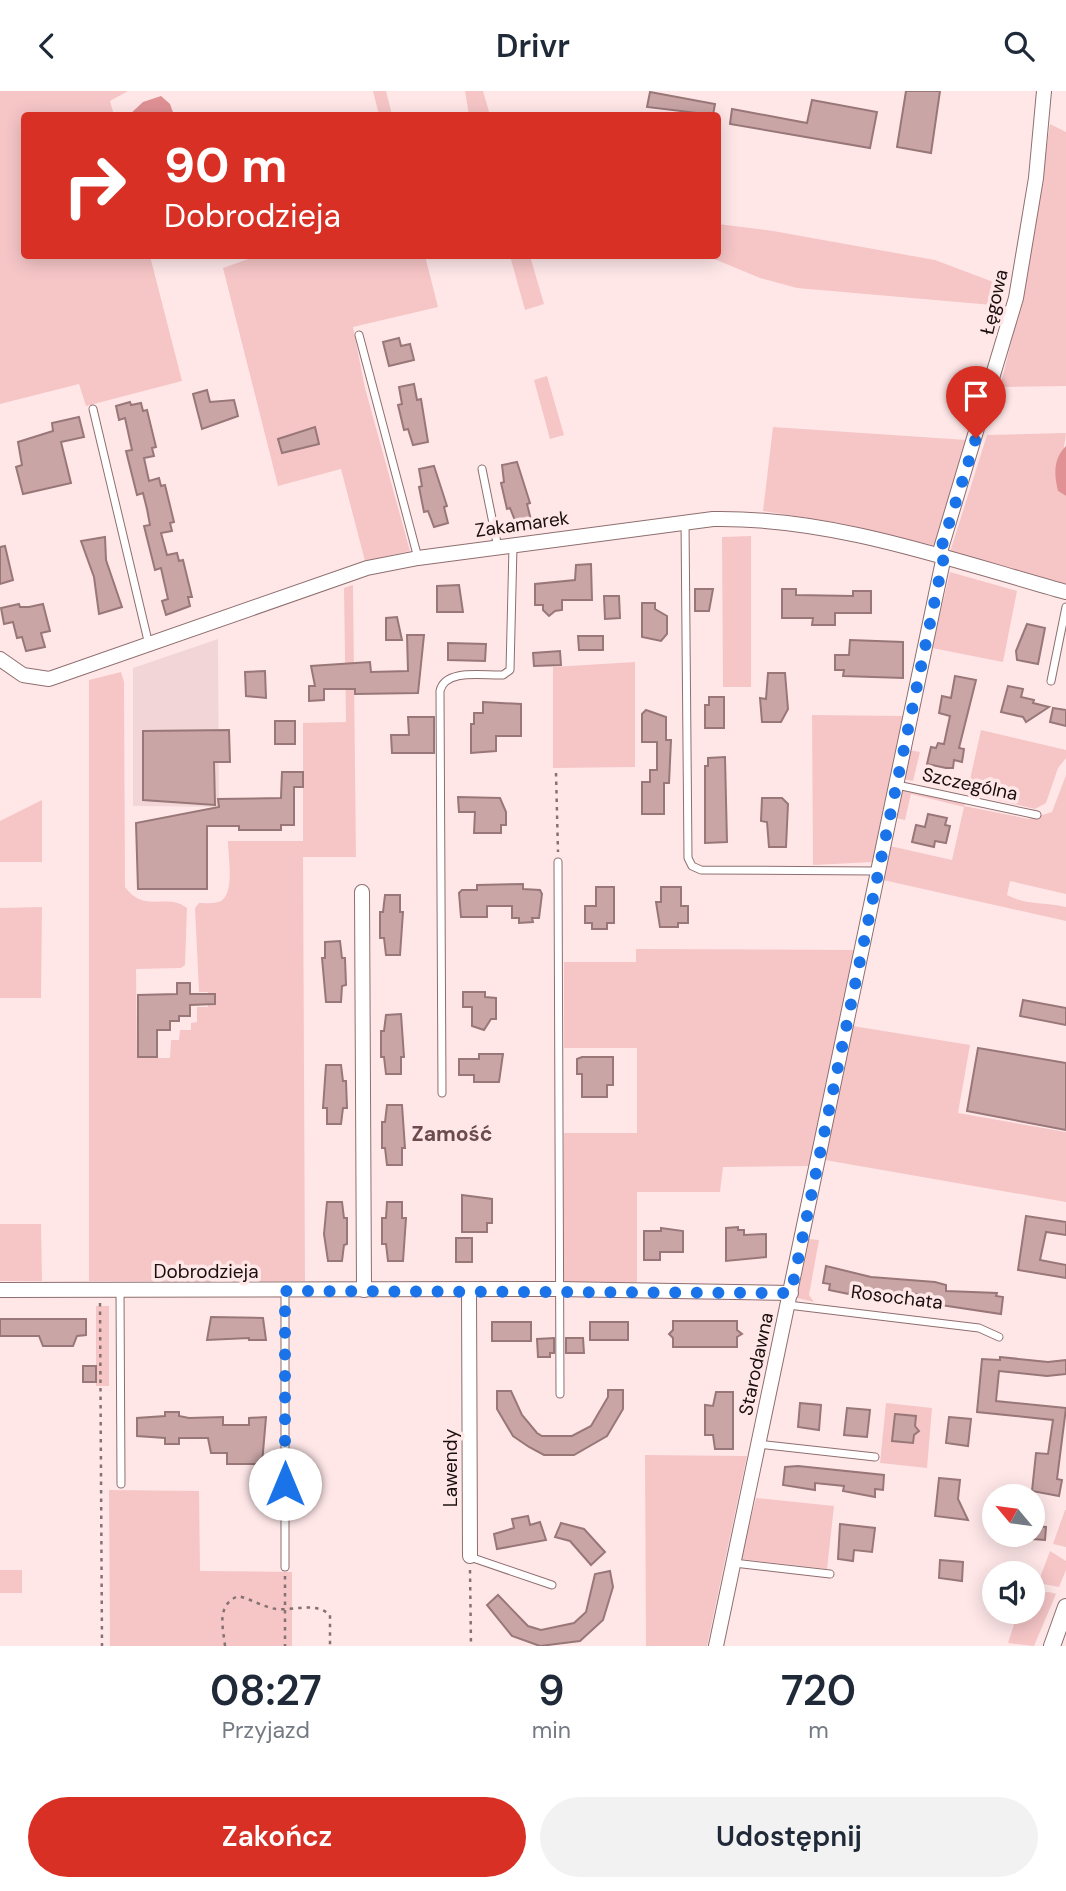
<!DOCTYPE html>
<html lang="pl">
<head>
<meta charset="utf-8">
<style>
	:root { --surface:#fff; --page:#f2f2f3; --text:#1f2937; --muted:#747a83; --accent:#d93025 }
	body { margin:0; font-family:"DM Sans",sans-serif; background:var(--page); color:var(--text); height:100vh; display:flex; flex-direction:column; font-size:26px; white-space:nowrap }
	* { box-sizing:border-box; margin:0 }
	p { font-size:23px; color:var(--muted) }
	.icon { flex:none; width:38px; height:38px; fill:none; stroke:currentColor; stroke-width:2; stroke-linecap:round; stroke-linejoin:round }
	.map { position:relative; height:1555px; overflow:hidden }
	.drawer { display:flex; flex-direction:column; background:var(--surface); flex:1 }
	.drawer>* { flex:none }
	.top-card { position:absolute; left:21px; top:21px; width:700px; height:147px; border-radius:7px; box-shadow:0 4px 18px #0003; background:#d93025; color:#fff; overflow:hidden }
	.needle { width:46px; rotate:299deg }
	.buttons { position:absolute; left:982px; top:1393px; display:grid; gap:14px }
	.buttons a { display:grid; place-items:center; width:63px; height:63px; border-radius:50%; background:var(--surface); box-shadow:0 4px 18px #0003; font-size:35px }
	.pin { position:absolute; display:grid; place-items:center; width:60px; height:60px; color:#fff; margin:-72px -30px; border-radius:50% 50% 50% 0; rotate:-45deg; box-shadow:0 0 7px #0007 }
	.pin .icon { rotate:45deg }
	.me { position:absolute; width:77px; margin:-38px; rotate:0deg; stroke-linejoin:round; filter:drop-shadow(0 0 5px #0008) }
	.turn { display:flex; align-items:center; gap:24px; height:147px; padding:0 28px; font-size:32px }
	.turn .icon { width:91px; height:91px; stroke-width:2.5 }
	.turn b { display:block; font-size:49px; line-height:60px }
	.eta { display:flex; justify-content:space-evenly; align-items:center; height:119px; text-align:center }
	.eta b { font-size:42px; font-weight:600; line-height:49px }
	.primary-button { display:flex; gap:14px; margin-top:auto; padding:14px 28px }
	.primary-button a { flex:1; height:80px; border-radius:42px; background:var(--accent); color:#fff; font-size:28px; font-weight:600; line-height:80px; text-align:center }
	.primary-button a+a { background:var(--page); color:var(--text) }
	header { display:flex; justify-content:space-between; align-items:center; height:91px; padding:0 28px; background:var(--surface); font-size:32px; font-weight:600 }
	.map>svg:first-child { display:block }
	.built { fill:#f2d6d7 }
	.green { fill:#f6c6c7 }
	.water { fill:#df9194 }
	.building { fill:#c9a5a6; stroke:#997778; stroke-width:2 }
	.lines { fill:none; stroke-linecap:round; stroke-linejoin:round }
	.service-casing { stroke:#8f6e6f; stroke-width:9 }
	.minor-casing { stroke:#8f6e6f; stroke-width:16 }
	.tertiary-casing { stroke:#8f6e6f; stroke-width:18 }
	.path { stroke:#837272; stroke-width:2.5; stroke-dasharray:3.5 5; stroke-linecap:butt }
	.service { stroke:#fff; stroke-width:7 }
	.minor { stroke:#fff; stroke-width:14 }
	.tertiary { stroke:#fff; stroke-width:16 }
	.route { stroke:#1a73e8; stroke-width:12; stroke-dasharray:0 21.6 }
	.labels { text-anchor:middle; dominant-baseline:central; stroke-width:7; stroke-linejoin:round; paint-order:stroke }
	.street-label { font-size:19px; fill:#1a0e0e; stroke:#ffe7e8 }
	.neighbourhood-label { font-size:21px; font-weight:bold; fill:#6b4b4c; stroke:#ffe7e8 }
</style>
</head>
<body>
<header><svg class="icon" aria-label="back" viewBox="0 0 24 24"><path d="M15 5l-7 7 7 7"/></svg>Drivr<svg class="icon" aria-label="search" viewBox="0 0 24 24"><circle cx="10" cy="10" r="6"/><path d="M15 15l6 6"/></svg></header>
<div class="map">
<svg width="1066" height="1555" viewBox="0 0 1066 1555">
	<rect width="100%" height="100%" fill="#ffe7e8"/>
	<!-- built -->
	<polygon class="built" points="218,548 219,716 133,715 133,577"/>
	<!-- green -->
	<g class="green">
		<polygon points="0,0 128,0 110,10 114,24 24,24 24,164 150,165 182,290 86,315 79,293 0,313"/>
		<polygon points="373,0 386,0 392,24 379,24"/>
		<polygon points="465,0 483,0 490,24 469,24"/>
		<polygon points="1050,33 1066,41 1066,295 1000,296 1027,188"/>
		<polygon points="718,133 773,140 935,169 996,192 992,214 797,197 760,187 707,165 718,164"/>
		<polygon points="257,165 425,165 438,216 353,236 365,297 410,460 365,470 341,378 278,395 223,177"/>
		<polygon points="510,165 530,165 544,213 525,219"/>
		<polygon points="547,285 564,344 550,348 534,289"/>
		<polygon points="773,336 967,349 936,455 840,432 763,420"/>
		<polygon points="1066,342 1058,400 1066,405 1066,494 950,461 987,344"/>
		<polygon points="751,445 751,596 723,596 722,446"/>
		<polygon points="950,481 1017,500 1003,571 932,557"/>
		<path d="M353,494l3,272h-53l2,424h-216v-601l32,-8 3,10 1,205c19,27 43,5 62,21l-2,57 -4,3 -45,1 1,89h33l1,-18h8l1,-10h11v-7l6,-1v-15h11v-15h-9l-4,-84 4,-5c6,0 16,1 22,-2 14,-9 7,-45 7,-60h75v-118l43,-1 -2,-134z"/>
		<polygon points="635,571 635,676 553,677 553,576"/>
		<polygon points="812,624 903,625 873,771 813,774"/>
		<polygon points="981,639 1066,659 1066,667 1058,677 1046,712 1035,718 967,702"/>
		<polygon points="909,659 920,661 913,690 903,688"/>
		<path d="M1066,684v119l-56,-13 -3,14c18,10 39,7 59,12v14l-183,-41 7,-34 62,14 12,-53 -53,-13 -6,26 -10,-2 7,-28 63,14 -1,2 65,13 23,-7z"/>
		<polygon points="42,709 42,771 0,771 0,730"/>
		<polygon points="42,816 41,907 0,907 0,817"/>
		<polygon points="636,858 856,859 811,1075 723,1076 720,1101 637,1101 637,1191 567,1194 563,1188 564,1042 637,1042 637,957 564,957 564,871 636,871"/>
		<polygon points="853,935 970,954 958,1022 1066,1041 1066,1111 825,1069"/>
		<polygon points="0,1133 41,1133 42,1190 0,1190"/>
		<polygon points="809,1148 819,1149 809,1204 814,1211 797,1207"/>
		<rect x="96" y="1215" width="13" height="80"/>
		<polygon points="886,1312 932,1317 927,1377 880,1372"/>
		<polygon points="645,1364 747,1365 707,1555 646,1555"/>
		<polygon points="109,1399 199,1400 200,1480 292,1481 292,1555 110,1555"/>
		<polygon points="756,1407 834,1415 827,1478 741,1468"/>
		<polygon points="1065,1419 1066,1419 1066,1456 1053,1453"/>
		<polygon points="1050,1460 1066,1470 1066,1479 1059,1496 1038,1492"/>
		<rect x="0" y="1479" width="22" height="23"/>
		<polygon points="1049,1501 1056,1503 1034,1555 1008,1552 1018,1521 1032,1521 1033,1502"/>
	</g>
	<!-- water -->
	<g class="water">
		<polygon points="161,5 170,13 174,24 129,24 143,11"/>
		<path d="M1066,355v50l-8,-5c-4,-17 -5,-32 8,-45z"/>
	</g>
	<!-- building -->
	<g class="building">
		<polygon points="906,0 940,0 931,62 897,56"/>
		<polygon points="650,1 715,13 713,24 647,16"/>
		<polygon points="812,9 877,21 870,57 730,33 732,18 807,32"/>
		<polygon points="399,247 401,255 410,253 414,269 389,275 383,251"/>
		<polygon points="414,293 417,309 421,308 428,351 413,354 408,338 404,339 398,314 402,313 399,296"/>
		<polygon points="207,299 210,311 234,309 238,325 202,338 193,303"/>
		<polygon points="130,311 131,314 141,312 143,320 147,319 156,356 152,357 154,365 144,367 149,390 159,387 161,395 165,394 174,431 170,432 172,440 161,442 167,464 177,462 179,470 183,469 192,506 188,506 190,515 166,524 162,510 168,508 161,477 155,479 144,435 150,434 147,418 143,402 137,404 126,360 132,359 125,327 119,329 116,315"/>
		<polygon points="79,326 84,346 61,351 71,392 23,403 16,376 22,374 18,351 53,340 52,332"/>
		<polygon points="315,336 319,353 282,362 278,348"/>
		<polygon points="517,371 530,412 527,413 531,429 516,432 510,417 507,418 501,392 504,391 502,374"/>
		<polygon points="434,375 447,415 444,416 448,432 434,436 428,420 424,421 419,396 422,395 419,378"/>
		<polygon points="105,446 106,469 122,516 99,523 94,486 81,450"/>
		<polygon points="5,455 13,489 0,493 0,456"/>
		<polygon points="591,473 592,509 562,509 562,519 555,520 549,525 543,519 543,514 535,514 535,493 575,489 576,474"/>
		<polygon points="459,494 463,521 437,521 437,495"/>
		<polygon points="695,498 713,498 709,520 695,520"/>
		<polygon points="782,498 796,498 796,504 853,505 853,500 871,500 871,522 835,522 835,534 812,534 813,527 782,527"/>
		<polygon points="604,505 619,505 620,527 605,528"/>
		<polygon points="642,512 655,512 655,518 667,525 667,543 661,550 642,546"/>
		<polygon points="19,513 20,516 29,516 43,513 50,540 41,542 45,556 26,560 22,546 17,547 13,531 4,533 1,517"/>
		<polygon points="397,526 402,549 386,549 386,527"/>
		<polygon points="1027,533 1045,537 1038,573 1017,569 1016,560"/>
		<polygon points="407,544 424,544 418,602 355,603 355,598 324,598 324,609 309,610 309,595 315,595 311,575 370,571 371,581 408,580"/>
		<polygon points="578,545 603,545 603,559 579,559"/>
		<polygon points="850,549 903,551 903,587 843,585 844,579 835,579 835,564 849,564"/>
		<polygon points="448,552 486,553 485,570 448,569"/>
		<polygon points="560,560 561,574 534,575 533,562"/>
		<polygon points="265,580 266,607 246,605 245,581"/>
		<polygon points="768,582 785,582 788,618 781,631 762,631 760,607 766,608"/>
		<polygon points="955,585 976,589 959,657 964,658 962,671 954,669 953,677 946,677 927,673 931,656 936,657 938,652 944,653 950,625 939,622 942,605 951,607"/>
		<polygon points="1008,595 1023,598 1021,606 1034,609 1033,612 1049,616 1026,631 1023,626 1001,621"/>
		<polygon points="709,606 724,606 724,637 705,637 705,614 709,614"/>
		<polygon points="483,611 521,613 521,645 496,645 496,660 471,662 471,633 474,633 474,622 483,622"/>
		<polygon points="1053,617 1066,619 1066,635 1050,631"/>
		<polygon points="646,619 666,626 666,649 671,649 669,692 664,692 664,723 642,723 642,691 650,691 650,679 657,679 657,651 642,651 642,623"/>
		<polygon points="408,626 434,626 434,662 392,662 391,644 409,644"/>
		<rect x="275" y="630" width="20" height="23"/>
		<polygon points="229,639 230,671 214,671 215,714 143,709 143,640"/>
		<polygon points="725,666 727,751 705,752 705,675 708,675 708,667"/>
		<polygon points="282,681 303,681 303,696 294,696 294,734 281,734 281,739 239,739 239,735 207,735 207,798 138,798 136,732 219,716 218,708 281,707"/>
		<polygon points="458,706 500,707 506,721 506,734 501,734 501,742 474,742 475,721 459,721"/>
		<polygon points="762,707 782,707 788,713 786,756 769,756 767,731 761,730"/>
		<polygon points="928,723 947,727 945,734 950,735 946,752 935,750 934,756 912,751 916,734 925,736"/>
		<polygon points="523,793 523,798 540,799 542,803 539,827 532,827 533,831 519,832 519,827 512,827 512,815 487,815 487,826 461,826 459,802 462,799 477,799 477,794"/>
		<polygon points="596,796 614,796 614,832 607,832 607,838 592,838 592,832 585,832 585,815 596,815"/>
		<polygon points="661,796 681,796 681,815 688,815 688,832 678,832 678,836 660,836 656,811 661,811"/>
		<polygon points="385,804 400,804 400,821 403,821 400,864 386,864 384,847 380,847 380,821 383,821"/>
		<polygon points="340,850 342,867 345,867 346,894 342,895 341,911 326,911 322,867 325,867 325,851"/>
		<polygon points="177,892 190,892 190,903 215,903 215,913 190,914 190,925 179,925 179,930 170,930 170,939 157,939 157,966 138,966 138,904 177,903"/>
		<polygon points="463,901 485,901 485,906 496,907 496,928 491,928 484,939 472,935 472,916 463,916"/>
		<polygon points="1023,909 1066,917 1066,934 1020,925"/>
		<polygon points="401,923 404,966 401,966 401,983 386,983 384,966 381,966 381,940 384,940 386,924"/>
		<polygon points="978,957 1066,972 1066,1039 967,1020"/>
		<polygon points="479,963 503,963 499,991 474,991 474,984 459,984 459,968 479,968"/>
		<polygon points="582,966 613,966 613,994 607,994 607,1006 582,1006 582,983 577,983 577,968"/>
		<polygon points="326,974 341,974 343,990 346,990 347,1017 343,1017 341,1033 327,1033 327,1017 323,1017"/>
		<polygon points="387,1014 402,1014 405,1057 402,1057 402,1074 387,1074 385,1057 382,1057 382,1031 385,1031"/>
		<polygon points="462,1104 492,1108 492,1132 487,1132 487,1141 462,1141"/>
		<polygon points="327,1111 342,1111 344,1127 347,1127 347,1153 344,1154 342,1170 328,1170 324,1143"/>
		<polygon points="387,1111 402,1111 402,1127 406,1127 403,1170 388,1170 386,1153 382,1153 382,1127 386,1127"/>
		<polygon points="1026,1125 1066,1131 1066,1144 1046,1141 1040,1169 1066,1174 1066,1187 1018,1179"/>
		<polygon points="738,1136 738,1139 744,1139 744,1144 766,1143 766,1166 726,1170 726,1137"/>
		<polygon points="661,1137 683,1140 683,1161 660,1161 660,1169 644,1169 644,1140 661,1140"/>
		<rect x="456" y="1147" width="16" height="24"/>
		<polygon points="826,1175 871,1186 935,1191 946,1194 946,1200 997,1202 996,1205 1003,1206 1001,1223 934,1213 923,1210 924,1204 898,1201 898,1207 876,1205 877,1199 851,1196 849,1203 829,1199 830,1193 823,1192"/>
		<polygon points="211,1226 263,1227 266,1249 249,1249 249,1247 207,1249"/>
		<polygon points="0,1228 86,1228 86,1244 77,1245 73,1255 43,1255 39,1245 0,1245"/>
		<polygon points="673,1230 737,1230 737,1239 742,1243 737,1246 737,1256 673,1256 673,1247 669,1243 673,1239"/>
		<rect x="492" y="1231" width="39" height="19"/>
		<rect x="590" y="1231" width="38" height="18"/>
		<polygon points="554,1247 554,1262 550,1262 550,1266 538,1266 537,1248"/>
		<polygon points="566,1247 583,1247 584,1262 566,1262"/>
		<polygon points="1000,1266 1048,1271 1066,1269 1066,1283 1047,1285 999,1280 996,1310 1066,1317 1057,1388 1062,1389 1059,1405 1032,1400 1036,1362 1048,1363 1053,1329 977,1321 982,1268 1000,1269"/>
		<rect x="83" y="1275" width="13" height="16"/>
		<polygon points="608,1299 623,1299 623,1318 607,1345 574,1364 544,1364 529,1356 513,1345 497,1318 497,1300 511,1300 522,1324 537,1342 542,1345 572,1345 591,1335 608,1306"/>
		<polygon points="716,1301 733,1301 733,1358 715,1358 713,1344 705,1344 705,1314 713,1315"/>
		<polygon points="800,1312 821,1314 819,1339 798,1336"/>
		<polygon points="847,1317 870,1319 867,1346 844,1344"/>
		<polygon points="165,1321 179,1321 179,1325 189,1327 223,1326 223,1334 249,1334 249,1327 266,1326 262,1373 227,1373 227,1362 211,1362 208,1347 179,1347 179,1353 165,1353 165,1347 137,1345 137,1327 165,1325"/>
		<polygon points="895,1323 916,1325 915,1335 919,1340 914,1344 913,1352 892,1350"/>
		<polygon points="949,1326 971,1328 968,1355 946,1352"/>
		<polygon points="798,1375 884,1384 883,1399 875,1398 875,1406 843,1400 844,1395 815,1392 815,1399 783,1394 785,1376"/>
		<polygon points="939,1387 960,1389 958,1408 968,1429 935,1425"/>
		<polygon points="528,1425 530,1434 540,1431 546,1449 497,1458 494,1443 514,1437 512,1428"/>
		<polygon points="561,1432 584,1438 605,1461 591,1474 570,1450 555,1446"/>
		<polygon points="840,1433 875,1437 872,1461 854,1459 853,1470 838,1468"/>
		<polygon points="1032,1435 1046,1436 1045,1449 1032,1448"/>
		<polygon points="940,1469 963,1471 962,1490 939,1487"/>
		<polygon points="610,1480 613,1496 603,1529 580,1550 540,1555 512,1545 487,1514 498,1504 528,1535 541,1539 574,1532 586,1521 595,1483"/>
	</g>
	<g class="lines">
		<defs>
			<g id="service">
				<polyline points="359,244 418,467"/>
				<polyline points="93,318 149,554"/>
				<polyline points="482,378 498,457"/>
				<polyline points="685,430 688,767 692,775 701,779 876,780"/>
				<polyline points="1051,590 1066,516"/>
				<polyline points="897,694 1037,724"/>
				<polyline points="558,771 560,1303"/>
				<path d="M442,1002l-2,-402c5,-23 44,-15 63,-16l7,-5 3,-124"/>
				<polyline points="120,1199 121,1393"/>
				<polyline points="285,1200 285,1476"/>
				<polyline points="788,1214 979,1237 999,1246"/>
				<polyline points="758,1353 875,1366"/>
				<polyline points="470,1466 552,1494"/>
				<polyline points="734,1472 830,1483"/>
			</g>
			<g id="minor">
				<polyline points="939,464 1016,207 1036,87 1044,0"/>
				<path d="M0,568l23,16 26,4 318,-111 51,-10 295,-39c120,-2 238,41 353,73"/>
				<polyline points="362,801 364,1199"/>
				<polyline points="0,1199 558,1198 791,1202"/>
				<polyline points="469,1200 470,1465"/>
				<polyline points="716,1555 944,465"/>
			</g>
			<polyline id="tertiary" points="1052,1555 1066,1516"/>
		</defs>
		<!-- service casing -->
		<use href="#service" class="service-casing"/>
		<!-- minor casing -->
		<use href="#minor" class="minor-casing"/>
		<!-- tertiary casing -->
		<use href="#tertiary" class="tertiary-casing"/>
		<!-- path -->
		<g class="path">
			<polyline points="556,682 558,761"/>
			<polyline points="100,1212 102,1555"/>
			<polyline points="470,1479 471,1555"/>
			<polyline points="285,1485 285,1555"/>
			<path d="M225,1555c-2,-20 -9,-40 13,-50 13,3 25,11 38,13 19,2 38,-8 54,6v31"/>
		</g>
		<!-- service -->
		<use href="#service" class="service"/>
		<!-- minor -->
		<use href="#minor" class="minor"/>
		<!-- tertiary -->
		<use href="#tertiary" class="tertiary"/>
	</g>
	<g class="lines">
		<!-- route -->
		<polyline class="route" points="285,1393 285,1200 791,1202 944,465 939,464 976,347"/>
	</g>
	<g class="labels">
		<!-- street labels -->
		<g class="street-label">
			<text transform="translate(994 211) rotate(-77)">Łęgowa</text>
			<text transform="translate(522 433) rotate(-8)">Zakamarek</text>
			<text transform="translate(970 693) rotate(12)">Szczególna</text>
			<text x="206" y="1180">Dobrodzieja</text>
			<text transform="translate(897 1206) rotate(7)">Rosochata</text>
			<text transform="translate(756 1273) rotate(-78)">Starodawna</text>
			<text transform="translate(450 1377) rotate(-90)">Lawendy</text>
		</g>
		<!-- neighbourhood labels -->
		<g class="neighbourhood-label">
			<text x="452" y="1043">Zamość</text>
		</g>
	</g>
</svg>
<div class="buttons">
<a><svg class="needle" viewBox="-14 -14 28 28"><path d="M0-13l5 13h-10z" fill="#e53935"/><path d="M0 13l5-13h-10z" fill="#747a83"/></svg></a>
<a><svg class="icon" aria-label="sound" viewBox="0 0 24 24"><path d="M4 9h4l5-4v14l-5-4H4zM17 9q2 3 0 6"/></svg></a>
</div>
<div class="pin" style="left:976px;top:347px;background:#d93025"><svg class="icon" aria-label="arrive" viewBox="0 0 24 24"><path d="M6 21V4h12l-3 4 3 4H6"/></svg></div>
<svg class="me" style="left:285px;top:1393px" viewBox="-20 -20 40 40"><circle r="19" fill="#fff"/><path d="M0-13L10 11 0 6-10 11z" fill="#1a73e8"/></svg>
<div class="top-card">
<div class="turn"><svg class="icon" aria-label="right" viewBox="0 0 24 24"><path d="M7 20v-9h11M14 6l5 5-5 5"/></svg><div><b>90 m</b>Dobrodzieja</div></div>
</div>
</div>
<section class="drawer">
<div class="eta">
<div><b>08:27</b><p>Przyjazd</p></div>
<div><b>9</b><p>min</p></div>
<div><b>720</b><p>m</p></div>
</div>
<div class="primary-button"><a>Zakończ</a><a>Udostępnij</a></div>
</section>
</body>
</html>
